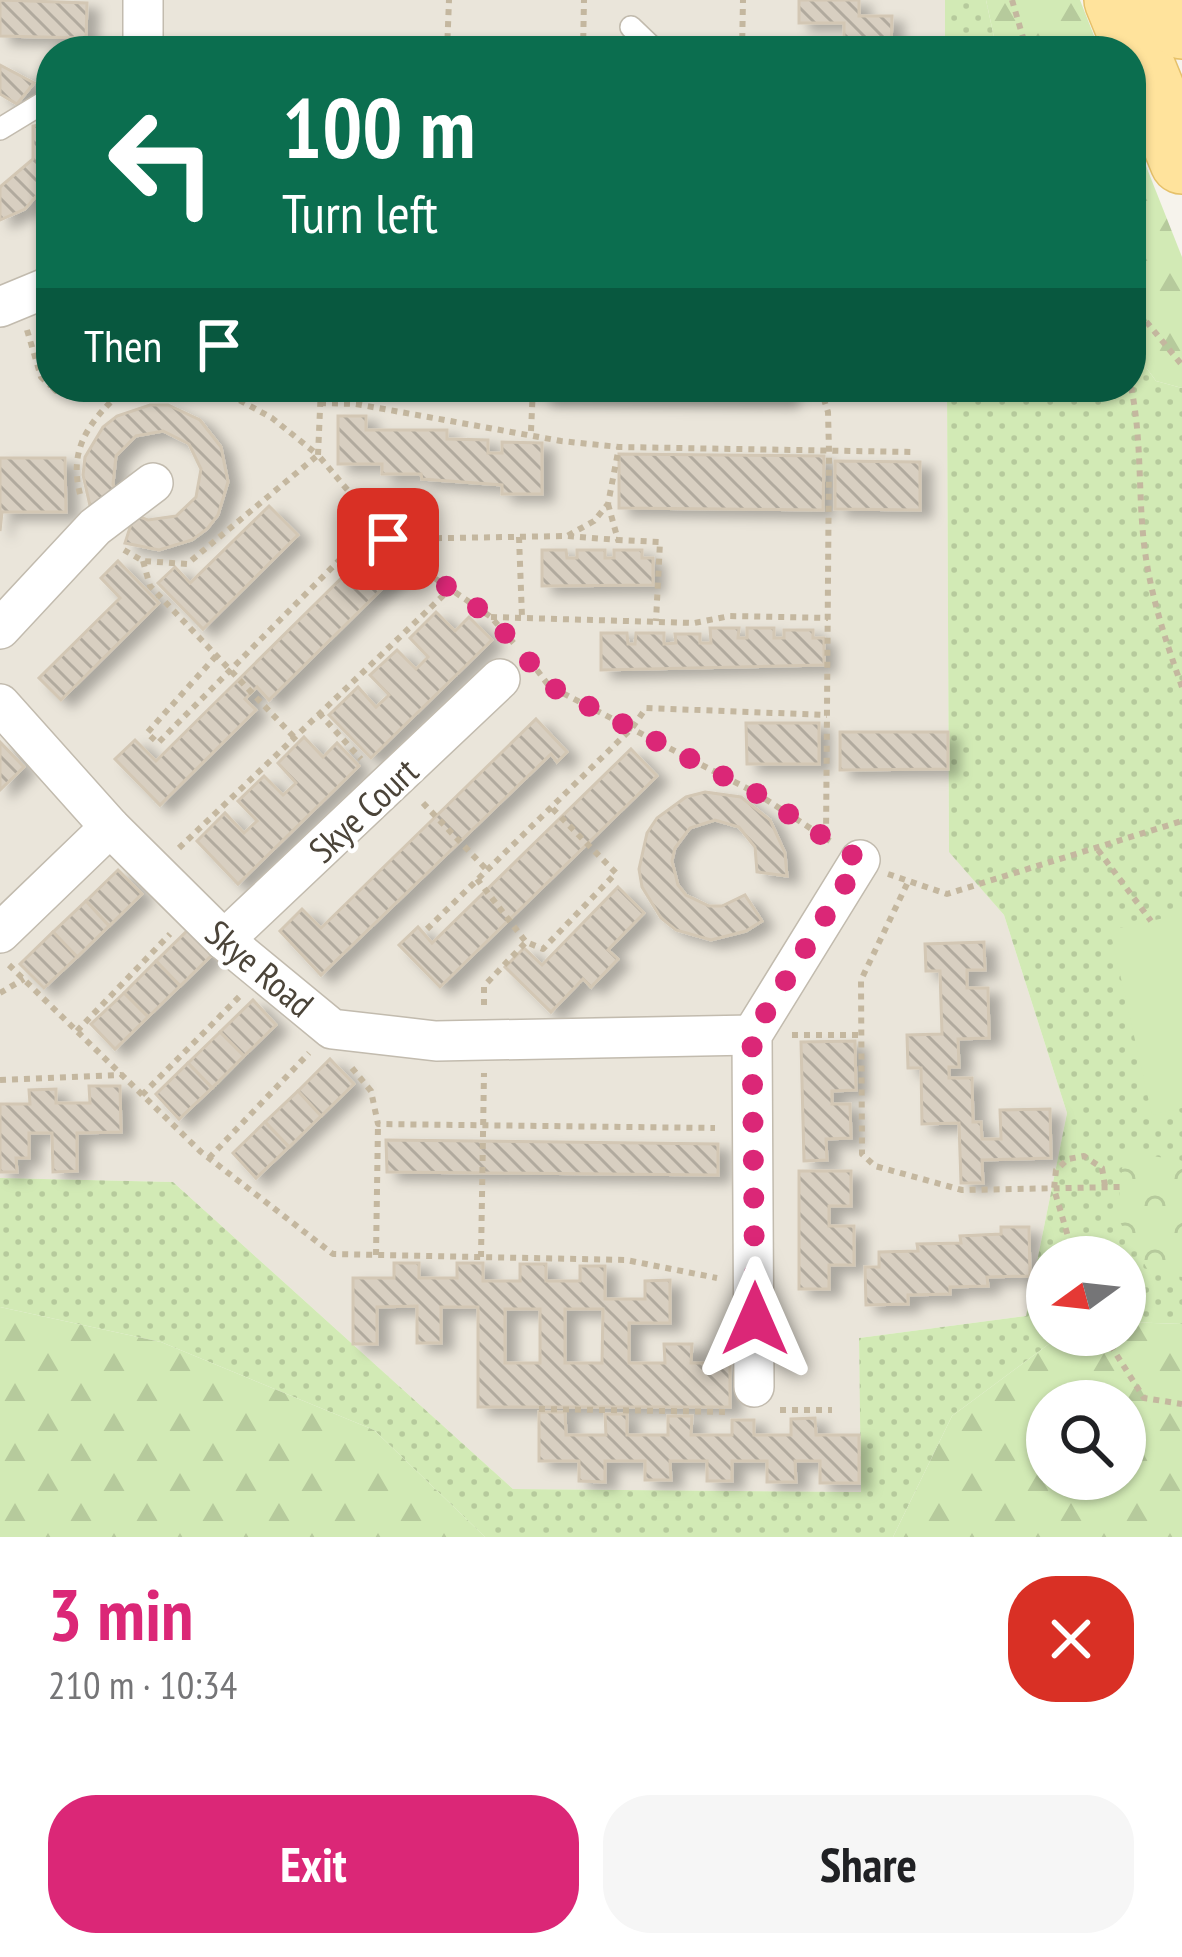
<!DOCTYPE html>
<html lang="en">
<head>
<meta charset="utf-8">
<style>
	:root { --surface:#fff; --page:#f6f6f6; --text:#202124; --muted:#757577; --accent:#db2777 }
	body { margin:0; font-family:"PT Sans Narrow",sans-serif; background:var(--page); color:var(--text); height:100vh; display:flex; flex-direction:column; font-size:45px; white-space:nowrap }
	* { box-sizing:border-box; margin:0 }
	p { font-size:39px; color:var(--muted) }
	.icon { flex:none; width:66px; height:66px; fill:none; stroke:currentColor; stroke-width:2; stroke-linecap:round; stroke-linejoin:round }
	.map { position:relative; height:1537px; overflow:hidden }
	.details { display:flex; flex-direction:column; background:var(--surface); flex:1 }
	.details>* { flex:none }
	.guide { position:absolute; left:36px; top:36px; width:1110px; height:366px; border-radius:48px; box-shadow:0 3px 9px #0004; background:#0b6e4f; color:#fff; overflow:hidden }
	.needle { width:78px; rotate:255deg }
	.controls { position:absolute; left:1026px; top:1236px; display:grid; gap:24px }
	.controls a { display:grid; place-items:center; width:120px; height:120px; border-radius:50%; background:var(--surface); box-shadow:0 3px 9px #0004; font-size:60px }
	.pin { position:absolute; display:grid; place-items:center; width:102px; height:102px; color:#fff; margin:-51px; border-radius:24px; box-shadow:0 6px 18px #0006 }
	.me { position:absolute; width:132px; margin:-66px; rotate:0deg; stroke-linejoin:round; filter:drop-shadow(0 0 9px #0008) }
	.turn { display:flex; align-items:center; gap:42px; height:252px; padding:0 48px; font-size:54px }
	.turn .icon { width:156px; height:156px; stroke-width:2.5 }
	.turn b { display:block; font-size:84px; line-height:102px }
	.then { display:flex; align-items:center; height:114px; padding:0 48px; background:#0003; gap:24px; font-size:45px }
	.round { display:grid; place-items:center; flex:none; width:126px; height:126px; border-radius:48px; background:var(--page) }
	.overview { display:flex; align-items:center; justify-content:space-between; height:204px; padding:0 48px }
	h1 { font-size:72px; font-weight:800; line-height:90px; color:var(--accent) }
	.button { display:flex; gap:24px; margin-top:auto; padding:24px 48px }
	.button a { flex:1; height:138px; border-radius:48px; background:var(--accent); color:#fff; font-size:48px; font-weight:800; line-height:138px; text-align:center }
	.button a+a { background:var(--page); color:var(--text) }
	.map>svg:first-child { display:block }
	.residential { fill:#eae5da }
	.grass { fill:url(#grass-dots) }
	.forest { fill:url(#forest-firs); fill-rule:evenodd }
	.park { fill:url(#park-crowns) }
	.garden { fill:#d2eab5 }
	.building { fill:url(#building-back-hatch); stroke:#d3c7b4; stroke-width:3; fill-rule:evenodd; filter:url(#shadow) }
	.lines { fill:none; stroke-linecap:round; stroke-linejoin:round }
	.service-casing { stroke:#c2bbae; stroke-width:24 }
	.minor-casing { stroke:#c2bbae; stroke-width:42 }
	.primary-casing { stroke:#e6c16a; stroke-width:66 }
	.path { stroke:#c4b79f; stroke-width:6; stroke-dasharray:6 6; stroke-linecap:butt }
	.service { stroke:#fff; stroke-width:21 }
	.minor { stroke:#fff; stroke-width:39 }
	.primary { stroke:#ffe39c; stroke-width:63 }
	.route { stroke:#db2777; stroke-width:21; stroke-dasharray:0 37.8 }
	.labels { text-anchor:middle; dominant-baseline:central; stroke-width:9; stroke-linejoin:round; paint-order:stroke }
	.street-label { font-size:36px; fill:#4b4439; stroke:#fff }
</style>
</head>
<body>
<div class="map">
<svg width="1182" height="1537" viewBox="0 0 1182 1537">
	<defs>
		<pattern id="grass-dots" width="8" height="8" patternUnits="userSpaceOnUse" patternTransform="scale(3)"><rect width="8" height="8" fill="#d2eab5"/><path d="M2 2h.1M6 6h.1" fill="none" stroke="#b6ca9c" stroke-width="1.8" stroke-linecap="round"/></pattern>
		<pattern id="forest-firs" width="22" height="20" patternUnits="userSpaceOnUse" patternTransform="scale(3)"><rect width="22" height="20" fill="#d2eab5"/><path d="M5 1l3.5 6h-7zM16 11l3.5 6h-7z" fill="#b6ca9c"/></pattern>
		<pattern id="park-crowns" width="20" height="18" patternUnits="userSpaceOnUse" patternTransform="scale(3)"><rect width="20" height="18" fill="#d2eab5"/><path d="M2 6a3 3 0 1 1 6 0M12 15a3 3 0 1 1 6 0" fill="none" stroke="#b6ca9c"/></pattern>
		<pattern id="building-back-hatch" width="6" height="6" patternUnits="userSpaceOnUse" patternTransform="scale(3)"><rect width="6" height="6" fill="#d8cfc1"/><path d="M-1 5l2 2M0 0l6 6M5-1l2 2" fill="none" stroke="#b1aa9e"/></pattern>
		<filter id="shadow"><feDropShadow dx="11" dy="7" stdDeviation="6" flood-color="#0004"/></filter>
	</defs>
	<rect width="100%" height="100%" fill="#f6f3ec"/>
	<!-- residential -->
	<polygon class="residential" points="0,0 945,0 945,51 51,51 51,387 947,387 949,851 1004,915 1067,1113 1026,1316 859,1338 862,1492 513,1489 173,1182 0,1178"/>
	<!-- grass -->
	<g class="grass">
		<polygon points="945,0 986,0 997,51 945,51"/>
		<polygon points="1131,347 1156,381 1182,388 1182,1324 1125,1322 1125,1257 1047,1257 1047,1335 1061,1335 952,1416 893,1537 485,1537 374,1430 161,1342 0,1307 0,1178 173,1182 513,1489 861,1492 859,1338 1026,1316 1067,1113 1004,915 949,852 947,387 1131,387"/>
	</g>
	<!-- forest -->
	<g class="forest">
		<polygon points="986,0 1080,0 1100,51 997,51"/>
		<polygon points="1131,128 1182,257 1182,388 1156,381 1131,347"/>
		<polygon points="0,1307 161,1342 374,1430 485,1537 0,1537"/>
		<path d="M1125,1322l57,2v213h-289l59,-121 109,-81h64zM1125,1401v78h-78v-78z"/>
	</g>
	<!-- park -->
	<polygon class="park" points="1124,1151 1182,1161 1182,1277 1149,1272 1117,1217"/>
	<!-- garden -->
	<polygon class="garden" points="1182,914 1182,1108 1152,1115 1110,930"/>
	<!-- building -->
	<g class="building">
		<polygon points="0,0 87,3 86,38 0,36"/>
		<polygon points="799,0 859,0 859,16 892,16 891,51 844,51 844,23 799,23"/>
		<polygon points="0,65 34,83 17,104 0,94"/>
		<polygon points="51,123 51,179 25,209 0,220 0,187 33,159 33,126"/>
		<polygon points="541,387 787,387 787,400 541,398"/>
		<polygon points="150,405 168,405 200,420 221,447 228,482 218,515 207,529 192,540 159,550 125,543 134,515 148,520 176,516 196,497 201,469 189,444 163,431 136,436 116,456 113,484 117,497 91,510 83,475 85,457 103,427 117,416"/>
		<polygon points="338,416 366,416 366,430 447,430 447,439 488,440 488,453 502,453 502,442 542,443 542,494 502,494 502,485 422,479 421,474 382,474 382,464 338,464"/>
		<polygon points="619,454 824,456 823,510 619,508"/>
		<polygon points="0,458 65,458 66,512 2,512 0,531"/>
		<polygon points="835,461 920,462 920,510 835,509"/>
		<polygon points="269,506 298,535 203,629 158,583 175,567 190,583"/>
		<polygon points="373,547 398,573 269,700 257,687 245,699 256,710 160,805 115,759 135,740 156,761"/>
		<polygon points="542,550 566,550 567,558 577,558 577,550 605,550 605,558 614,558 614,550 642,550 642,558 653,558 653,585 542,586"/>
		<polygon points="118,561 159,603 61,700 39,678 120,598 101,578"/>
		<polygon points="436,612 455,631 469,617 492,640 371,758 329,715 358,687 376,707 389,695 370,675 397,650 416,669 428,657 410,638"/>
		<polygon points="710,628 739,628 738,638 747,638 747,628 774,628 774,638 784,638 784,630 813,630 813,638 824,638 824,665 601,670 601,633 627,633 628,644 635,644 636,633 664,633 664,644 676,643 675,634 700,634 700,643 711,643"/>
		<polygon points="536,719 567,752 557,762 551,754 321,975 280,931 302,909 321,928"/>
		<polygon points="746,723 819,723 819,764 747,764"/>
		<polygon points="840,732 948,732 948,769 840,770"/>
		<polygon points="304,737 323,757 337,743 359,766 238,884 197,841 225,813 244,833 257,821 238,801 264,776 283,795 296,783 278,763"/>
		<polygon points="0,742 24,767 0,790"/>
		<polygon points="631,749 657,776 440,987 399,945 418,927 432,943"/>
		<polygon points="705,792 741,797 770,820 785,853 787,876 757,872 755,847 739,827 715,820 690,828 675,848 672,861 678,885 686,895 709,906 722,906 745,895 762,921 746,931 711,940 676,930 661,918 642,887 639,869 647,833 657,818 686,797"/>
		<polygon points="118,870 142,894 109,926 86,901"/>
		<polygon points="618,887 644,913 608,950 618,959 591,987 583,979 551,1012 505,967 524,948 542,965"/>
		<polygon points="86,901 109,926 77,957 53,932"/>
		<polygon points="188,930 212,955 180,986 156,961"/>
		<polygon points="53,932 77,957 44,988 20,964"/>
		<polygon points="984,942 985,970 967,970 967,988 988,988 989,1038 958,1039 959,1067 949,1067 949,1078 972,1078 973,1122 981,1122 982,1139 1001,1139 1000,1110 1050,1109 1051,1158 982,1160 983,1183 961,1183 959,1123 922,1124 921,1068 908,1068 907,1035 942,1034 940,971 926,971 925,944"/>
		<polygon points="156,961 180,986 148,1017 124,993"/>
		<polygon points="124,993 148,1017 115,1049 91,1024"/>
		<polygon points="253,1000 276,1025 244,1056 220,1032"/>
		<polygon points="220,1032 244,1056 212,1088 188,1063"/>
		<polygon points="855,1041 856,1090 832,1091 832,1104 850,1104 851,1138 826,1139 827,1160 804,1161 801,1042"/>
		<polygon points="330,1059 354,1084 321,1116 298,1091"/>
		<polygon points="188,1063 212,1088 179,1119 156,1094"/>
		<polygon points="89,1086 120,1086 121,1132 77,1133 77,1171 53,1172 52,1133 29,1133 29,1158 16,1158 17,1172 0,1172 0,1104 30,1104 29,1090 56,1089 56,1103 90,1103"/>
		<polygon points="298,1091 321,1116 289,1147 265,1122"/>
		<polygon points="265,1122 289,1147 256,1178 233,1153"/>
		<polygon points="386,1140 718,1144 718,1175 387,1172"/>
		<polygon points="799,1171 851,1171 851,1206 829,1206 829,1226 854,1226 854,1265 829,1265 829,1289 799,1289"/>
		<polygon points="1001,1227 1029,1227 1030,1276 987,1277 988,1286 950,1287 950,1294 908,1295 908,1304 866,1305 865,1267 879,1267 879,1252 918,1251 917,1244 961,1243 960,1236 1001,1234"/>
		<path d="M394,1263h25v15h38v-15h26v18h37v-17h26v17h34v-15h25v33h40v-18l25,-1v43h-41v40h36l-1,-19h28l-1,19h39v44h-252v-100h-37v36h-24v-37l-40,1v37h-24v-66h41zM505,1309h35v54h-35zM565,1309h38l-1,54h-37z"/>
		<polygon points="539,1412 565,1412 566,1435 606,1435 605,1414 627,1414 627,1435 668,1435 668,1416 692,1416 691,1435 732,1435 732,1420 754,1420 754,1435 791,1435 791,1419 815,1418 816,1435 859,1435 859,1483 820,1483 820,1461 795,1461 796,1482 767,1482 767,1461 732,1461 732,1481 707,1481 707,1461 670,1461 671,1480 645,1480 645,1461 605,1461 605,1482 579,1481 579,1461 539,1461"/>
	</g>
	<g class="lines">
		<defs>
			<g id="service">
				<polyline points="631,27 656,51"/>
				<polyline points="0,129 51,98"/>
			</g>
			<g id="minor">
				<polyline points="143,51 143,0"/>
				<polyline points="0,307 51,286"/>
				<polyline points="0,629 95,527 153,483"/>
				<polyline points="0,704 110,827 224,940 332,1029 436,1041 752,1035"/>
				<polyline points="0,933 110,827"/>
				<polyline points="224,940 500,679"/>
				<polyline points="754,1387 752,1035 860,860"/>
			</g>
			<g id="primary">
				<polyline points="1116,0 1182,162"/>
				<polyline points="1171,0 1182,27"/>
			</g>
		</defs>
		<!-- service casing -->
		<use href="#service" class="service-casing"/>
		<!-- minor casing -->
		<use href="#minor" class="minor-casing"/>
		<!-- primary casing -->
		<use href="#primary" class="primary-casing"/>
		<!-- path -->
		<g class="path">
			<polyline points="1012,0 1027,51"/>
			<polyline points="176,47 449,51"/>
			<polyline points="447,51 449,0"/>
			<polyline points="583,51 584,0"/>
			<polyline points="742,51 743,0"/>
			<polyline points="1131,303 1182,365"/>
			<polyline points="27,330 41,377 51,386"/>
			<polyline points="52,387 56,391 221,390 272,418 318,455 321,387"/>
			<polyline points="820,387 828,412 829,451 826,838"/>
			<path d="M1131,387c11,52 7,104 13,157 6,50 21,95 38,143"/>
			<polyline points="320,403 356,404 561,441 619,447 913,452"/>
			<polyline points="531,431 533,387"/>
			<path d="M80,494c-12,-46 10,-73 42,-103"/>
			<polyline points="608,504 618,540 660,542 656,621"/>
			<polyline points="568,536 618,540"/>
			<polyline points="519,537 522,617"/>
			<polyline points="388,539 567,536 594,521 608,504 619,447"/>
			<polyline points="124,550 143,561 187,564 318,455 404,557 491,617 517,647"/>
			<polyline points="143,561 150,586 294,737"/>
			<polyline points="491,617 694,623 730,616 828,618"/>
			<polyline points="216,656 147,733 158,743 375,524"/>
			<polyline points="537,670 549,686 756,793 830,841"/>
			<polyline points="319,713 361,759"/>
			<polyline points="423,803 487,870"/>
			<polyline points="179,848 450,589"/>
			<polyline points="1098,850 1151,921"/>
			<polyline points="888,874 947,894 1182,821"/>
			<polyline points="477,879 526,942"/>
			<polyline points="907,884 861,980 862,1154 875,1166 962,1190 1120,1187"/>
			<polyline points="427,929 632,728 646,708 827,715"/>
			<polyline points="9,965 201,1152 333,1254 626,1260 717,1278"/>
			<polyline points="0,993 24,979"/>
			<polyline points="484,1005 484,986 526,942 543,949 616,873 551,807"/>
			<polyline points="77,1031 170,934"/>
			<polyline points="792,1035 861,1035"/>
			<polyline points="352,1068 371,1091 378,1124 715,1128"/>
			<polyline points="0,1080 122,1075"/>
			<polyline points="142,1095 240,996"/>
			<polyline points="209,1158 309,1053"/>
			<polyline points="376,1255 378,1124"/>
			<polyline points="481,1257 484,1073"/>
			<polyline points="1074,1257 1054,1189 1056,1170 1068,1159 1084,1156 1102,1168 1105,1186"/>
			<polyline points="1104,1335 1144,1398 1182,1404"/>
			<polyline points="539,1409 731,1412"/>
			<polyline points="780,1410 832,1410"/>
		</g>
		<!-- service -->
		<use href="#service" class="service"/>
		<!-- minor -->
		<use href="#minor" class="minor"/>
		<!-- primary -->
		<use href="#primary" class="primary"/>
	</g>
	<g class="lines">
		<!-- route -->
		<polyline class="route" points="388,539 404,557 491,617 550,686 756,793 860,860 752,1035 755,1319"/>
	</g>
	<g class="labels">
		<!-- street labels -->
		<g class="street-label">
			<text transform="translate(363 810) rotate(-43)">Skye Court</text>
			<text transform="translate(260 968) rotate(40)">Skye Road</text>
		</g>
	</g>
</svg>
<div class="controls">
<a><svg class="needle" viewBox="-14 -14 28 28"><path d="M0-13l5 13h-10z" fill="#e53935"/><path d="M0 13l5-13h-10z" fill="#757577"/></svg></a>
<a><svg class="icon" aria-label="search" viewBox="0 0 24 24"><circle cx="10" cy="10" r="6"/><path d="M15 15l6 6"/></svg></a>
</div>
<div class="pin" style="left:388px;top:539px;background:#d93025"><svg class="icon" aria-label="arrive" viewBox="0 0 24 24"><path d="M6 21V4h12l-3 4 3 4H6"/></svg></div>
<svg class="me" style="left:755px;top:1319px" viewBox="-20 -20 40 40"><path d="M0-17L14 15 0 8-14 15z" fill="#db2777" stroke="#fff" stroke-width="4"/></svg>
<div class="guide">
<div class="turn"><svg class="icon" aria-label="left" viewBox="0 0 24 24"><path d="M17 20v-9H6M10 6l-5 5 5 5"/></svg><div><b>100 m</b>Turn left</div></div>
<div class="then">Then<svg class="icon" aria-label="arrive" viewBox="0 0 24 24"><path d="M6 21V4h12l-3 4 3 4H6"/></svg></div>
</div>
</div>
<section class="details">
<div class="overview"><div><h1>3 min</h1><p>210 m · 10:34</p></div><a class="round" style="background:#d93025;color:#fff"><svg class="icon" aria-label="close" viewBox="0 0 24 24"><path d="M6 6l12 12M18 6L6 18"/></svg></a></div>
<div class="button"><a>Exit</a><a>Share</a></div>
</section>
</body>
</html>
